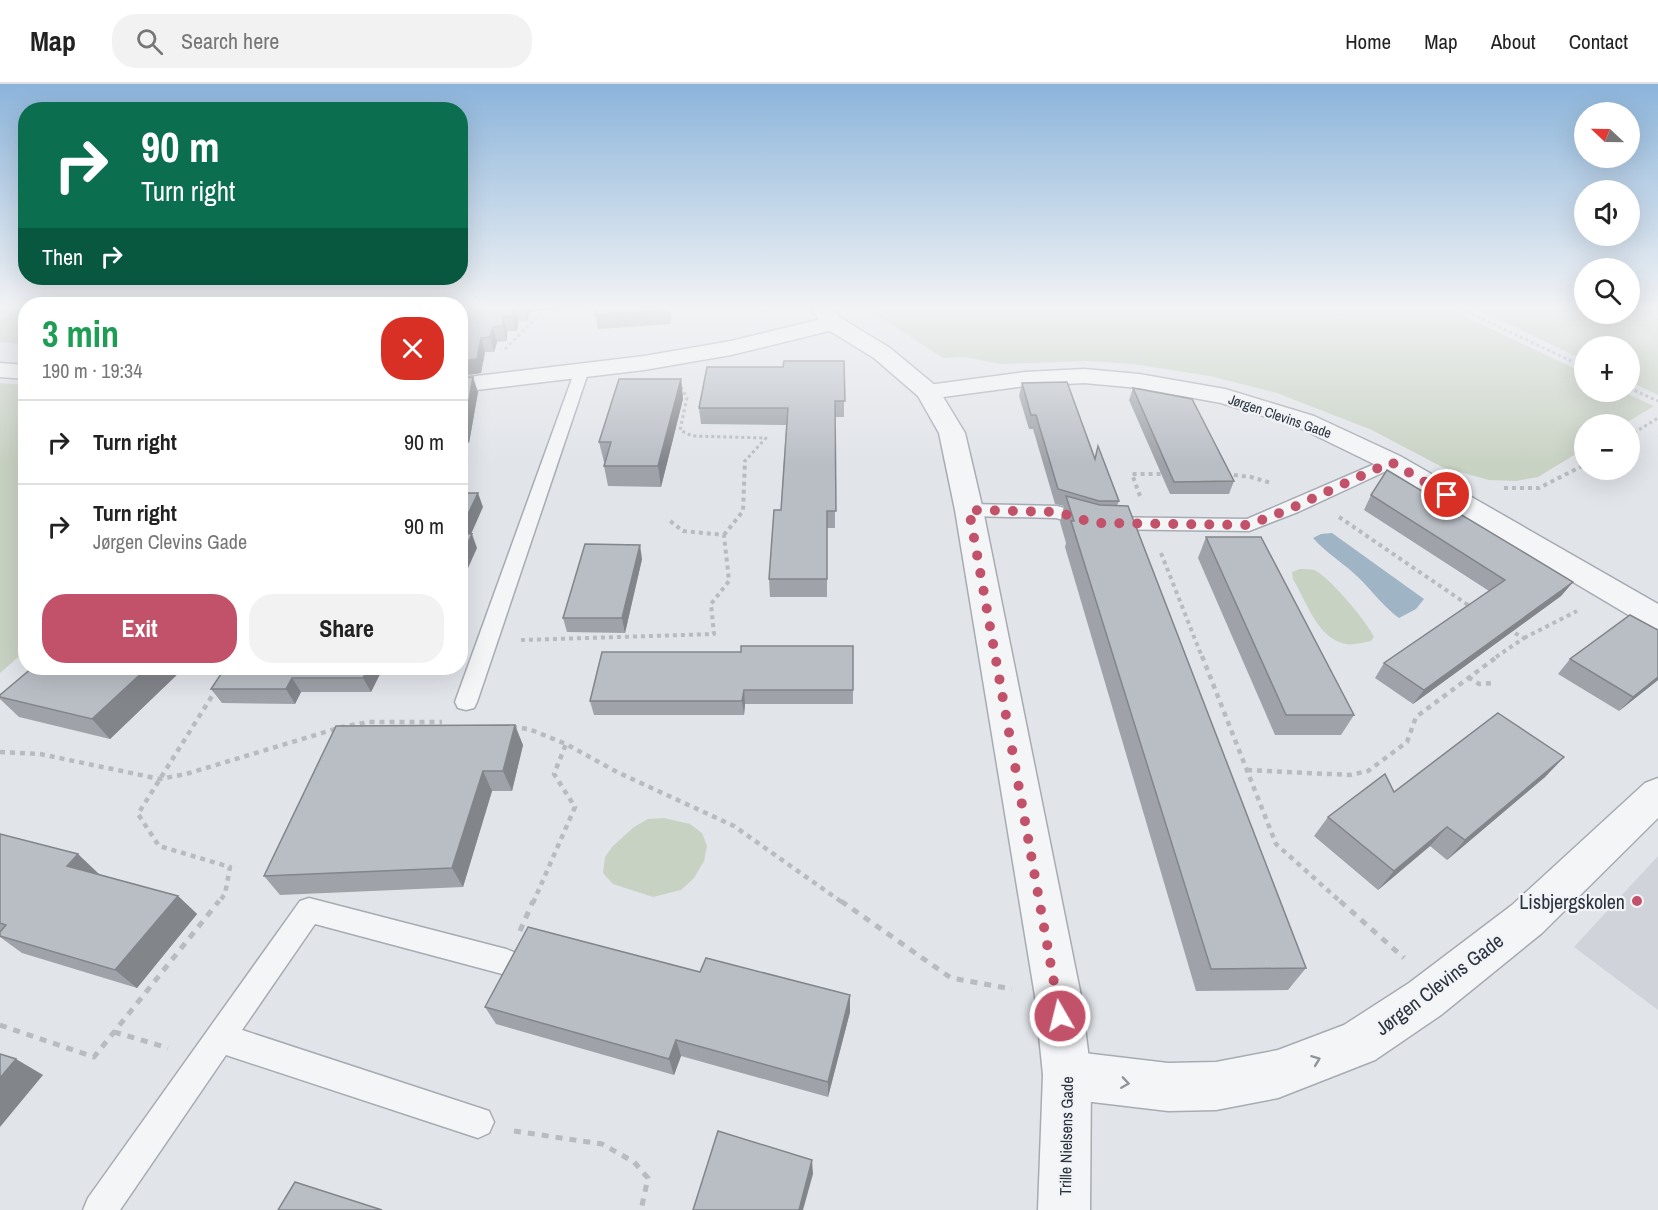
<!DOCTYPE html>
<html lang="en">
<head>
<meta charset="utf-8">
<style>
	:root { --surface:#fff; --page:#f2f2f2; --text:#222; --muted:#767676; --line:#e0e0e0; --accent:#c25269 }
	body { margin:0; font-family:"Archivo Narrow",sans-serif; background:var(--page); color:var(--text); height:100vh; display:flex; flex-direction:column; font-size:22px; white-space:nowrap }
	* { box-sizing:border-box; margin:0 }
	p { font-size:20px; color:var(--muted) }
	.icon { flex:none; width:33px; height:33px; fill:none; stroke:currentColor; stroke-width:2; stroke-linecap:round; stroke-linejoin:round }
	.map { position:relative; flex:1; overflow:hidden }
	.drawer { position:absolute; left:18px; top:213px; width:450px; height:378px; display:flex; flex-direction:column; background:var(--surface); border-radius:24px; box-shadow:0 6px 24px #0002 }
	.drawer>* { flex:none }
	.hud { position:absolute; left:18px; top:18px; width:450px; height:183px; border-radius:24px; box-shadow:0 6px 24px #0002; background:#0b6e4f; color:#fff; overflow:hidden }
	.needle { width:39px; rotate:292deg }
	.controls { position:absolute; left:1574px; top:18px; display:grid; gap:12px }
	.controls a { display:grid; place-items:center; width:66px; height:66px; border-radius:50%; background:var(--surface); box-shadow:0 6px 24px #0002; font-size:30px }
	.pin { position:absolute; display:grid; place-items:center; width:51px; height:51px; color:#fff; margin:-26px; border:3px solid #fff; border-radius:50%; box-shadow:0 2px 6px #0007 }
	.me { position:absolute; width:66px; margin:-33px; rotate:352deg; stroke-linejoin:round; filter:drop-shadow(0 0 4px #0008) }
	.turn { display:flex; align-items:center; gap:21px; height:126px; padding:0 24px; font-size:27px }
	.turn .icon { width:78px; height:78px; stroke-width:2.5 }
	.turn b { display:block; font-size:42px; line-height:51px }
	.then { display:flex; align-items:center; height:57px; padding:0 24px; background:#0003; gap:12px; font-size:22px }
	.round { display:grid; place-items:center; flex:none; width:63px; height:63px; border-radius:24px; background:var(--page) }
	.head { display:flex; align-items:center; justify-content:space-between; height:102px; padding:0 24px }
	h1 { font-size:36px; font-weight:700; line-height:45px; color:#1e9e55 }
	.cta { display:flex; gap:12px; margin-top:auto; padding:12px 24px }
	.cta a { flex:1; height:69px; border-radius:24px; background:var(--accent); color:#fff; font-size:24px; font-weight:700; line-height:69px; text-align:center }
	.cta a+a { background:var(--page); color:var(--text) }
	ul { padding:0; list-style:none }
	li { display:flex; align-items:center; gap:18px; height:84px; padding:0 24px; border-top:2px solid var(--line) }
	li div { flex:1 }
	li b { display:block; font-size:22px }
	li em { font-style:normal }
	header { display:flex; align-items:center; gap:36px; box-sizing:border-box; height:84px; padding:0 30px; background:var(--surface); border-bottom:2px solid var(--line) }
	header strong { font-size:28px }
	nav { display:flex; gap:33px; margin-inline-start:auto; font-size:21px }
	.search { width:420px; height:54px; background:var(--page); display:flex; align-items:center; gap:15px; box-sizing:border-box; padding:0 21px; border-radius:24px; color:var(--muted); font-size:22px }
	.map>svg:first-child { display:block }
	.built { fill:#d0d4da }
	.green { fill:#c8d2c3 }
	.water { fill:#9fb4c5 }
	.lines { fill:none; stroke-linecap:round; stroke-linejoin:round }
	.service-casing { stroke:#a7abb3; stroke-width:3 }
	.minor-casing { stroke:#a7abb3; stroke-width:3 }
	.tertiary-casing { stroke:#a7abb3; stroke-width:3 }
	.path-far3 { stroke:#b8bbc0; stroke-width:3; stroke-dasharray:3 3; stroke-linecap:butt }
	.path-far2 { stroke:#b8bbc0; stroke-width:4; stroke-dasharray:4 4; stroke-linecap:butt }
	.path-far1 { stroke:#b8bbc0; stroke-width:4.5; stroke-dasharray:5 5; stroke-linecap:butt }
	.path { stroke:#b8bbc0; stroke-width:5; stroke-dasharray:7 7; stroke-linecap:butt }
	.service { fill:#f4f5f7; fill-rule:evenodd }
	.minor { fill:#f4f5f7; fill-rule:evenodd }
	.tertiary { fill:#f4f5f7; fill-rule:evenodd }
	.wall { fill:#9fa3a9 }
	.shaded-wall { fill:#82858a }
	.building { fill:#b9bec5; stroke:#82858a; stroke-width:1.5 }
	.oneway { stroke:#90949b }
	.route { stroke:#c25269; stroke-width:10; stroke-dasharray:0 18 }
	.poi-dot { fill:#c25269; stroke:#f1f3f6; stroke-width:2 }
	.labels { text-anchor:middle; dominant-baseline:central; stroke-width:4.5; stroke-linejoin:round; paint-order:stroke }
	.far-street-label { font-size:14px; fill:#2b333f; stroke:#f1f3f6 }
	.street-label { font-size:16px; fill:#2b333f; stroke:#f1f3f6 }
	.near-poi-label { font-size:20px; fill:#2b333f; stroke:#f1f3f6; text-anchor:end }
	.near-street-label { font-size:20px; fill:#2b333f; stroke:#f1f3f6 }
</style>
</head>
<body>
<header>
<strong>Map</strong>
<div class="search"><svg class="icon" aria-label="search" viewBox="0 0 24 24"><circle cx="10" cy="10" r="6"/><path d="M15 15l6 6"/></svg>Search here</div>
<nav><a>Home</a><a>Map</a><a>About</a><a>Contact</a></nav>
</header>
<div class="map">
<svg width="1658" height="1126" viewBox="0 0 1658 1126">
	<rect width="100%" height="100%" fill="#e1e4e9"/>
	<!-- built -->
	<polygon class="built" points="1658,772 1658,926 1574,863"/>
	<!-- green -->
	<g class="green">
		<polygon points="25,222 25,261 0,258 0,235"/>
		<polygon points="879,222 1443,222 1584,289 1584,308 1623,308 1654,322 1624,340 1584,340 1584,365 1538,393 1516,397 1489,396 1442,383 1372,346 1277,309 1210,292 1133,280 1087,277 1000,280 965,273 943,274 880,233"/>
		<polygon points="1470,222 1584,222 1584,230 1629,230 1629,222 1658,222 1658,311 1629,297 1629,262 1584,262 1584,276"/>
		<polygon points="0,299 26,301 25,567 0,589"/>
		<path d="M1300,485c4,0 10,0 14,1 15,6 53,52 60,67l-3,4c-10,2 -22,6 -32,1 -23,-9 -34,-43 -46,-63l-1,-7z"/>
		<polygon points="664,734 690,740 702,749 707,762 704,777 694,794 681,806 653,813 613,800 603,789 605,773 612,763 634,743 648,735"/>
	</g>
	<!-- water -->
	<path class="water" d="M1332,449l92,66 -8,10 -17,9c-15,-11 -26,-26 -40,-40 -14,-14 -32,-24 -46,-40l8,-4z"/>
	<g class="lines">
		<defs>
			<g id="service">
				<polygon points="581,285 588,289 477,618 474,624 466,626 458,624 455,618 574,289"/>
				<polygon points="1391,373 1397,374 1399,378 1397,382 1298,428 1249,447 1094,445 1056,434 969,432 963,430 960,426 963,422 969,420 1057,422 1095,433 1247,435"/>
				<polygon points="309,814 506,865 516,869 520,878 516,887 506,891 315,840 242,946 489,1027 494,1038 489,1049 478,1054 226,971 120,1126 83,1126 88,1114 300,817"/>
			</g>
			<g id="minor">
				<polygon points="833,232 841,234 844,239 841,244 731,271 644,286 460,308 460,294 644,272 731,257"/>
				<polygon points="0,279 26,281 26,295 0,293"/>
				<polygon points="1084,285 1139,290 1225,305 1314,332 1400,372 1658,520 1658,545 1647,542 1382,384 1296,342 1221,319 1139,304 1084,299 1025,302 928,315 919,313 916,308 919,303 928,301 1025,288"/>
				<polygon points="1658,694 1658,734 1542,849 1441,931 1375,976 1278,1014 1216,1026 1168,1027 1067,1015 1050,1008 1043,991 1050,974 1067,967 1168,979 1216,978 1278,966 1344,941 1409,899 1512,821 1645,699"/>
			</g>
			<polygon id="tertiary" points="809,222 830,222 841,234 890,264 937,303 965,349 983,426 1081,912 1091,991 1090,1126 1038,1126 1043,991 1035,912 955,426 939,349 918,312 874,274 825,244"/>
		</defs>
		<!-- service casing -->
		<use href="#service" class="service-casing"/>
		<!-- minor casing -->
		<use href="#minor" class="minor-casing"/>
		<!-- tertiary casing -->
		<use href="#tertiary" class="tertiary-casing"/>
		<!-- path-far3 -->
		<g class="path-far3">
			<polyline points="1306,222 1344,231"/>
			<polyline points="1455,222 1584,283"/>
			<polyline points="585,224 599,226"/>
			<polyline points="505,265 548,222"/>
			<polyline points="681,303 687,314 680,346 692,352 766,354 744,378"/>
			<polyline points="1629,304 1658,317"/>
			<polyline points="1629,352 1658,334"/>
		</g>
		<!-- path-far2 -->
		<g class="path-far2">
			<polyline points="1226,390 1251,393 1271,399"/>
			<polyline points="1504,404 1539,404 1584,381"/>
			<polyline points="1140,412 1132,390 1164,390"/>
			<polyline points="1339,433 1471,523"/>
			<polyline points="724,451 743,427 745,376"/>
			<polyline points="1161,469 1202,573"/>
			<polyline points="1524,554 1577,527"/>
			<polyline points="521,556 714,550 711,520 729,497 724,451 683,447 670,437"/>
			<polyline points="1496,573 1524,554 1509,546"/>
		</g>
		<!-- path-far1 -->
		<g class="path-far1">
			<polyline points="1202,572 1276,760 1342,819"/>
			<polyline points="1468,593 1479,600 1494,599"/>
			<polyline points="217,604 138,730 159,762 230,783 225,810 218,819"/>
			<polyline points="512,643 529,645 566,660 617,688 734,742 843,819"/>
			<polyline points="0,668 40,670 160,695 186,690 342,643 368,638 442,638"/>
			<polyline points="1247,686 1350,691 1368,687 1407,658 1416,633 1498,572"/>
			<polyline points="533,819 575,723 554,690 566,660"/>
		</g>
		<!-- path -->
		<g class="path">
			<polyline points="841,817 951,894 1012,905"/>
			<polyline points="1340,817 1404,874"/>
			<polyline points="520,847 533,817"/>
			<polyline points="0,941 94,973 219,817"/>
			<polyline points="114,948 168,964"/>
			<polyline points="514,1047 602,1060 634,1078 648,1094 641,1126"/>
		</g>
		<!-- service -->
		<use href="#service" class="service"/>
		<!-- minor -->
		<use href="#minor" class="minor"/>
		<!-- tertiary -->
		<use href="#tertiary" class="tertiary"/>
	</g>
	<!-- wall -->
	<g class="wall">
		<polygon points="463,222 670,222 671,240 598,245 595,231 596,222 529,228 528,237 518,237 517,247 507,247 507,257 497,258 494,268 485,268 481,289 460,292 460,227"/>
		<polygon points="844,277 844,333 835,333 835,444 827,444 827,513 770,513 769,495 781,426 786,341 701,340 699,324 783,283"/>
		<polygon points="460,294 478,308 469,359 463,359 460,365"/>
		<polygon points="681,295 683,315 661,403 608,402 604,382 605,378 604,378 599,358"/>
		<polygon points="1022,299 1095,375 1119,417 1117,422 1306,884 1288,906 1196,907 1065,463 1066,459 1060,438 1064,422 1055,420 1033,345 1029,345 1019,312"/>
		<polygon points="1133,304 1234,397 1229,410 1170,410 1129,316"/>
		<polygon points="1371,411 1573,498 1561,512 1413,620 1375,594 1384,579 1489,507 1364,426"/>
		<polygon points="1206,453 1354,631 1341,651 1275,651 1198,474"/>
		<polygon points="642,475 625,549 567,548 563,534"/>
		<polygon points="602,568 853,606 853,620 745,620 744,631 594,631 590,617"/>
		<polygon points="1570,575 1658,596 1619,627 1558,590"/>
		<polygon points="32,584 184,584 110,655 19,633 0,615 0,611"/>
		<polygon points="225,584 383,584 371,608 301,608 295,620 222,619 211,605"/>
		<polygon points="523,661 512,707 492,707 463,803 280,811 264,792"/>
		<polygon points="1564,673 1545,693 1447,776 1430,762 1378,806 1314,752 1328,733 1394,708"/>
		<polygon points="0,750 99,790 178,812 197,830 137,904 22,869 0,853"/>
		<polygon points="700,888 850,911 850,928 828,1013 681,972 674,991 496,940 485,923"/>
	</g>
	<!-- shaded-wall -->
	<g class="shaded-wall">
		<polygon points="524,222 528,222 529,228 528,237"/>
		<polygon points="669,222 670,222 671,240 669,226"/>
		<polygon points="514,223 518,237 517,247 513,232"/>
		<polygon points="503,233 507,247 507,257 503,242"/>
		<polygon points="493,243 497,258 494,268 490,253"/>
		<polygon points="481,254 485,268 481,289 460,292 460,277"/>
		<polygon points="473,293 478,308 469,359 464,344"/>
		<polygon points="681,295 683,315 661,403 658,382"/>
		<polygon points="460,350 463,359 460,365"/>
		<polygon points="478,409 483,423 465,464 460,452 460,447"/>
		<polygon points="472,450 477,464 460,502 460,475"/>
		<polygon points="640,461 642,475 625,549 622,534"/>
		<polygon points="1573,498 1561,512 1413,620 1424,606"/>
		<polygon points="147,584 184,584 110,655 92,635"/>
		<polygon points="369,584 383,584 371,608 363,594"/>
		<polygon points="1658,593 1658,596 1619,627 1633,613"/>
		<polygon points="292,594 301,608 295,620 286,605"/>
		<polygon points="744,606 745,620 744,631 742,617"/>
		<polygon points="515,641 523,661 512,707 503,687"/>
		<polygon points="1564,673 1545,693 1447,776 1465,756"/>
		<polygon points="483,687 492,707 463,803 452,784"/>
		<polygon points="1447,743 1430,762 1378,806 1394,787"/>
		<polygon points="78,770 99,790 89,801 67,782"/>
		<polygon points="178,812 197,830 137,904 115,886"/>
		<polygon points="850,911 850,928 828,1013 828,998"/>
		<polygon points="676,956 681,972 674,991 669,975"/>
		<polygon points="16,975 43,991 0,1043 0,994"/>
		<polygon points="812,1076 813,1090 803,1126 799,1126"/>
	</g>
	<!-- building -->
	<g class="building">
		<polygon points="463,222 524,222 524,223 514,223 513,232 503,233 503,242 493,243 490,253 481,254 477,275 460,277 460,227"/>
		<polygon points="596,222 669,222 669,226 595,231"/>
		<polygon points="784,277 844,277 845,317 835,317 836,427 827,427 827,495 769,495 774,426 781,426 788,324 699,324 707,283 783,283"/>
		<polygon points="473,293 464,344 460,344 460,294"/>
		<polygon points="619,295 681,295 658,382 604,382 611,358 599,358"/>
		<polygon points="1067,298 1095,375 1098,362 1119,417 1099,417 1058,405 1036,331 1031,331 1022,299"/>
		<polygon points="1133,304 1192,315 1234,397 1174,398"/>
		<polygon points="1387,386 1573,498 1424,606 1384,579 1505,496 1371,411"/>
		<polygon points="460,409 478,409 460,447"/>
		<polygon points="1066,412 1100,421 1128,422 1306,884 1211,885 1071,437 1074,437"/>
		<polygon points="460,449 472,450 460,475"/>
		<polygon points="1206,453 1261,453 1354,631 1286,631"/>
		<polygon points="585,460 640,461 622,534 563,534"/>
		<polygon points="1630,531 1658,546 1658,593 1633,613 1570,575"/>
		<polygon points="741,562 853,562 853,606 744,606 742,617 590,617 602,568 741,568"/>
		<polygon points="32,584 147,584 92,635 0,613 0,611"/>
		<polygon points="225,584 369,584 363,594 292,594 286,605 211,605"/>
		<polygon points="1498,629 1564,673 1465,756 1447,743 1394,787 1328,733 1385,690 1394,708"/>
		<polygon points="515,641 503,687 483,687 452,784 264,792 336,642"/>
		<polygon points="0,750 78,770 67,782 178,812 115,886 0,852 0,848 6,841 0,839"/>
		<polygon points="528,843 700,888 706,874 850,911 828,998 676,956 669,975 485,923"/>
		<polygon points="0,970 16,975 0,994"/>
		<polygon points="718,1047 812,1076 799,1126 693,1126"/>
		<polygon points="295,1098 382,1126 278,1126"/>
	</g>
	<!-- one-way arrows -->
	<defs><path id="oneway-chevron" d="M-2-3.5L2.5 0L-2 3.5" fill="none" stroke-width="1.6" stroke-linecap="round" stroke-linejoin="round" transform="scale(1.5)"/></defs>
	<g class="oneway">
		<use href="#oneway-chevron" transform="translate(1316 976) rotate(-21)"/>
		<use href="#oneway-chevron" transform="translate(1125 999) rotate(8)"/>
	</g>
	<!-- sky -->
	<linearGradient id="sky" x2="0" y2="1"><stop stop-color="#8bb4da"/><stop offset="0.59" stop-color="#f2f3f5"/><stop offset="1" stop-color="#f2f3f5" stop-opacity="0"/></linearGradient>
	<rect width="1658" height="379" fill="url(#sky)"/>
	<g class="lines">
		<!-- route -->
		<polyline class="route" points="1060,932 969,426 1057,428 1094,439 1249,441 1292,424 1391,378 1447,411"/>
	</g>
	<!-- markers -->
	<circle class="poi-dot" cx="1637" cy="817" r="6"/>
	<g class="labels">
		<!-- far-street labels -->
		<g class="far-street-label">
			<text transform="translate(1280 332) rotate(19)">Jørgen Clevins Gade</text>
		</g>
		<!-- street labels -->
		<g class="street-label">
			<text transform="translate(1066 1052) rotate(-89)">Trille Nielsens Gade</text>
		</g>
		<!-- near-poi labels -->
		<g class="near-poi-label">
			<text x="1625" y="817">Lisbjergskolen</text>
		</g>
		<!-- near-street labels -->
		<g class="near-street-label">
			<text transform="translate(1439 900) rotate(-37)">Jørgen Clevins Gade</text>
		</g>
	</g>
</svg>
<div class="controls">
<a><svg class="needle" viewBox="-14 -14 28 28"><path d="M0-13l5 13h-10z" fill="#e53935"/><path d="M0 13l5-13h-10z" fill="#767676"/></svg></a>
<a><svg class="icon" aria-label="sound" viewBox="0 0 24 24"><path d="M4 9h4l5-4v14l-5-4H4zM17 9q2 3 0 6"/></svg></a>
<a><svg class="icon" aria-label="search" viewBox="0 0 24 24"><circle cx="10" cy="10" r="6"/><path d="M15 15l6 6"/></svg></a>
<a>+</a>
<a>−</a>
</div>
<div class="pin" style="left:1447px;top:411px;background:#d93025"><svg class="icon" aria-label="arrive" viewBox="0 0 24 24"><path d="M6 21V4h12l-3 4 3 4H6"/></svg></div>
<svg class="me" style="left:1060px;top:932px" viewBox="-20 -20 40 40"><circle r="17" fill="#c25269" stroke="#fff" stroke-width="3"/><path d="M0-11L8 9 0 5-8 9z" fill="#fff"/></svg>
<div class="hud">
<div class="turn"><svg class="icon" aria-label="right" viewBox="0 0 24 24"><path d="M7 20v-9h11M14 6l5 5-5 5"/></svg><div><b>90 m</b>Turn right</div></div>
<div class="then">Then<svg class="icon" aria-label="right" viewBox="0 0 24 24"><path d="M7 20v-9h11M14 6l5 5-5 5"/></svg></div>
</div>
<section class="drawer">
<div class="head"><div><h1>3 min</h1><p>190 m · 19:34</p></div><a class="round" style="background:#d93025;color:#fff"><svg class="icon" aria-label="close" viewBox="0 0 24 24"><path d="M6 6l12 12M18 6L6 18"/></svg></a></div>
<ul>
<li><svg class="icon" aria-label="right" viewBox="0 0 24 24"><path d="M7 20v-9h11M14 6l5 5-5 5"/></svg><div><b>Turn right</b></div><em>90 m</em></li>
<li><svg class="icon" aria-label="right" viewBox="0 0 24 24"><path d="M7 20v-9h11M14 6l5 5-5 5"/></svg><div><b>Turn right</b><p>Jørgen Clevins Gade</p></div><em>90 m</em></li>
</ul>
<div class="cta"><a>Exit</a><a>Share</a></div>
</section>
</div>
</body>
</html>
